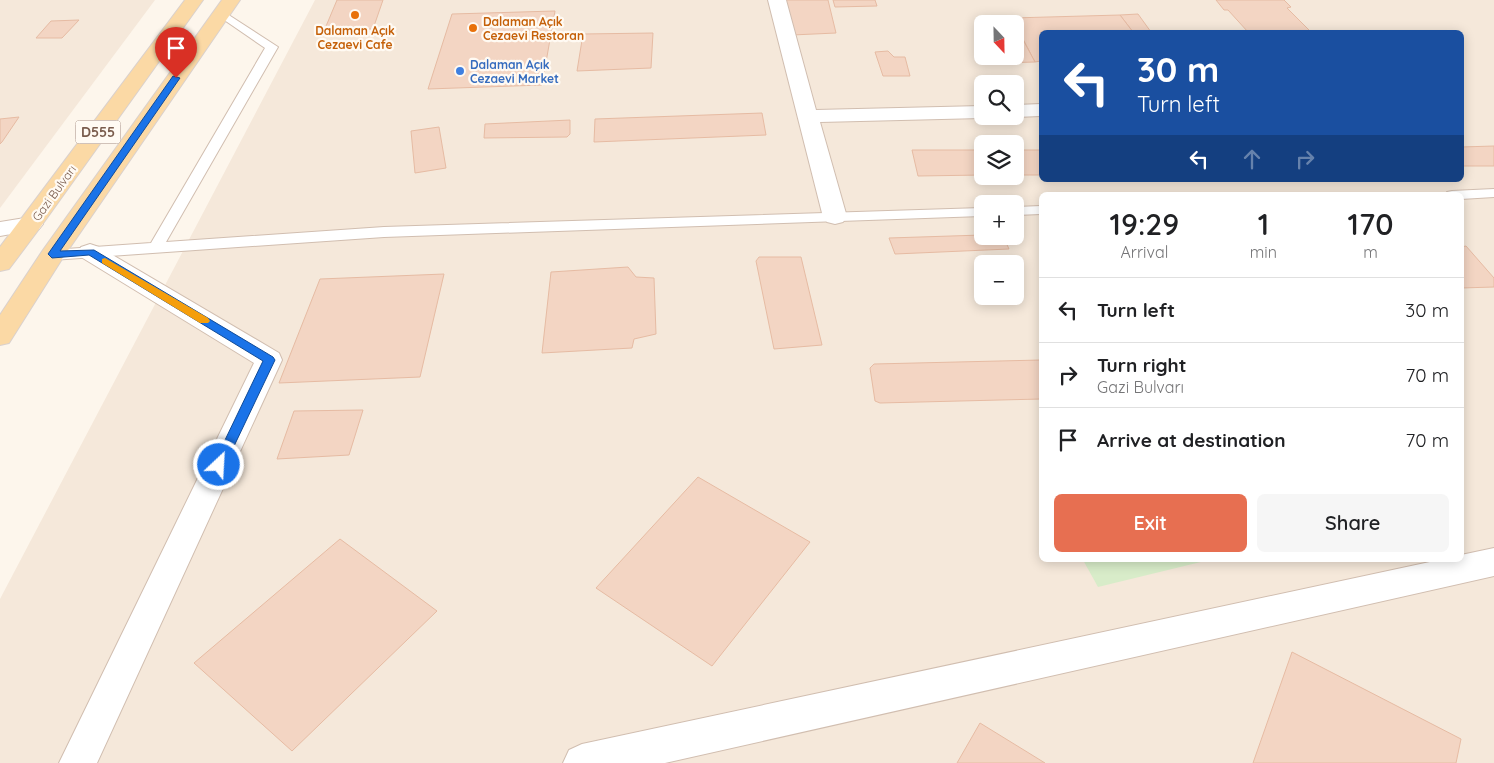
<!DOCTYPE html>
<html lang="en">
<head>
<meta charset="utf-8">
<style>
	:root { --surface:#fff; --page:#f6f6f6; --text:#202124; --muted:#757577; --line:#e0e0e0; --accent:#e76f51 }
	body { margin:0; font-family:Quicksand,sans-serif; background:var(--page); color:var(--text); height:100vh; display:flex; flex-direction:column; font-size:19px; white-space:nowrap }
	* { box-sizing:border-box; margin:0 }
	p { font-size:16px; color:var(--muted) }
	.icon { flex:none; width:28px; height:28px; fill:none; stroke:currentColor; stroke-width:2; stroke-linecap:round; stroke-linejoin:round }
	.map { position:relative; flex:1; overflow:hidden }
	.details { position:absolute; left:1039px; top:192px; width:425px; height:370px; display:flex; flex-direction:column; background:var(--surface); border-radius:8px; box-shadow:0 2px 12px #0003 }
	.details>* { flex:none }
	.guide { position:absolute; left:1039px; top:30px; width:425px; height:152px; border-radius:8px; box-shadow:0 2px 12px #0003; background:#1a4fa0; color:#fff; overflow:hidden }
	.needle { width:32px; rotate:158deg }
	.buttons { position:absolute; left:974px; top:15px; display:grid; gap:10px }
	.buttons a { display:grid; place-items:center; width:50px; height:50px; border-radius:8px; background:var(--surface); box-shadow:0 2px 12px #0003; font-size:25px }
	.pin { position:absolute; display:grid; place-items:center; width:42px; height:42px; color:#fff; margin:-51px -21px; border-radius:50% 50% 50% 0; rotate:-45deg; box-shadow:0 0 5px #0007 }
	.pin .icon { rotate:45deg }
	.me { position:absolute; width:55px; margin:-28px; rotate:25deg; stroke-linejoin:round; filter:drop-shadow(0 0 4px #0008) }
	.turn { display:flex; align-items:center; gap:18px; height:105px; padding:0 15px; font-size:22px }
	.turn .icon { width:65px; height:65px; stroke-width:2.5 }
	.turn b { display:block; font-size:35px; line-height:42px }
	.lanes { display:flex; align-items:center; height:48px; padding:0 15px; background:#0003; justify-content:center; gap:25px; direction:ltr }
	.lanes .off { opacity:.35 }
	.eta { display:flex; justify-content:space-evenly; align-items:center; height:85px; text-align:center }
	.eta b { font-size:30px; font-weight:600; line-height:35px }
	.cta { display:flex; gap:10px; margin-top:auto; padding:10px 15px }
	.cta a { flex:1; height:58px; border-radius:8px; background:var(--accent); color:#fff; font-size:20px; font-weight:600; line-height:58px; text-align:center }
	.cta a+a { background:var(--page); color:var(--text) }
	ul { padding:0; list-style:none }
	li { display:flex; align-items:center; gap:15px; height:65px; padding:0 15px; border-top:1px solid var(--line) }
	li div { flex:1 }
	li b { display:block; font-size:19px }
	li em { font-style:normal }
	.map>svg:first-child { display:block }
	.residential { fill:#f5e8da; fill-rule:evenodd }
	.green { fill:#d8ecc9 }
	.building { fill:#f3d5c3; stroke:#e6bba3 }
	.lines { fill:none; stroke-linecap:round; stroke-linejoin:round }
	.service-casing { stroke:#d1beb0; stroke-width:2 }
	.minor-casing { stroke:#d1beb0; stroke-width:2 }
	.primary-casing { stroke:#dad1cd; stroke-width:2 }
	.service { fill:#fff; fill-rule:evenodd }
	.minor { fill:#fff; fill-rule:evenodd }
	.primary { fill:#fbd9a5; fill-rule:evenodd }
	.route { fill:#1a73e8; stroke:#114b97 }
	.slow { fill:#f59e0b }
	.food-dot { fill:#e8710a; stroke:#fffaf3; stroke-width:2 }
	.shop-dot { fill:#3f7fe0; stroke:#fffaf3; stroke-width:2 }
	.labels { text-anchor:middle; dominant-baseline:central; stroke-width:4.5; stroke-linejoin:round; paint-order:stroke }
	.far-food-label { font-size:12px; font-weight:bold; fill:#c56008; stroke:#fffaf3; text-anchor:start }
	.far-shop-label { font-size:12px; font-weight:bold; fill:#366cbe; stroke:#fffaf3; text-anchor:start }
	.far-street-label { font-size:12px; fill:#7a5c4d; stroke:#fffaf3 }
	.shield { fill:#fffaf3; stroke:#a28b7f; stroke-width:1 }
	.shield-label { font-size:14px; font-weight:bold; fill:#7a5c4d }
</style>
</head>
<body>
<div class="map">
<svg width="1494" height="763" viewBox="0 0 1494 763">
	<rect width="100%" height="100%" fill="#fdf6ec"/>
	<!-- residential -->
	<g class="residential">
		<polygon points="0,0 155,0 0,208"/>
		<path d="M315,0h1179v763h-1494v-164zM982,24h33v32h-33zM1041,32h420v148h-420zM982,84h33v32h-33zM982,144h33v32h-33zM1041,195h420v365h-420zM982,204h33v32h-33zM982,264h33v32h-33z"/>
	</g>
	<!-- green -->
	<polygon class="green" points="1083,560 1209,560 1098,587"/>
	<!-- building -->
	<g class="building">
		<polygon points="337,0 383,0 373,29 324,31"/>
		<polygon points="785,0 828,0 836,33 792,35"/>
		<polygon points="833,0 875,0 877,6 835,7"/>
		<polygon points="1216,0 1284,0 1291,7 1287,8 1311,32 1248,32 1228,10 1224,10"/>
		<polygon points="555,11 542,85 428,89 452,14"/>
		<polygon points="1138,14 1151,32 1133,32 1120,15"/>
		<polygon points="1120,15 1133,32 1041,32 1041,61 1035,62 1012,18"/>
		<polygon points="1012,18 1014,24 982,24 982,27 979,20"/>
		<polygon points="79,20 62,38 36,38 51,21"/>
		<polygon points="1015,25 1035,62 1000,63 997,56 1015,56"/>
		<polygon points="653,33 651,68 577,71 583,34"/>
		<polygon points="888,51 894,57 905,57 910,76 883,76 875,52"/>
		<polygon points="762,113 766,135 594,142 595,119"/>
		<polygon points="19,117 2,142 0,144 0,119"/>
		<polygon points="570,120 570,134 567,137 484,138 485,124"/>
		<polygon points="439,127 446,168 415,173 411,131"/>
		<polygon points="1494,146 1494,166 1461,166 1461,147"/>
		<polygon points="912,150 982,150 982,175 918,176"/>
		<rect x="1015" y="150" width="26" height="25"/>
		<polygon points="982,235 1003,236 1009,249 895,254 889,238"/>
		<polygon points="1466,246 1494,278 1494,287 1461,288 1461,247"/>
		<polygon points="759,257 801,257 822,345 774,349 756,261"/>
		<polygon points="628,267 636,277 654,278 656,334 634,339 632,348 542,353 551,272"/>
		<polygon points="444,274 420,377 279,383 320,279"/>
		<polygon points="1041,360 1041,399 880,403 875,401 870,368 874,364"/>
		<polygon points="363,410 349,455 277,459 294,411"/>
		<polygon points="698,477 810,542 712,666 596,588"/>
		<polygon points="340,539 437,611 292,751 194,663"/>
		<polygon points="1292,652 1461,739 1456,763 1253,763"/>
		<polygon points="980,723 1045,763 957,763"/>
	</g>
	<g class="lines">
		<defs>
			<g id="service">
				<polygon points="221,10 278,47 166,242 384,227 982,208 982,216 384,237 52,260 47,258 44,255 47,252 52,250 151,243 265,48 217,15 215,13"/>
				<polygon points="1494,189 1494,197 1461,199 1461,195 1445,195 1447,192 1452,191"/>
				<polygon points="1041,206 1041,214 1015,215 1015,207"/>
			</g>
			<g id="minor">
				<polygon points="768,0 786,0 816,110 982,106 982,116 989,116 982,118 820,122 847,217 843,222 835,224 827,222 823,217"/>
				<polygon points="1041,104 1041,116 1015,117 1012,116 1015,116 1015,105"/>
				<polygon points="31,217 39,219 43,224 39,229 0,236 0,222"/>
				<polygon points="90,244 99,247 279,353 282,360 97,763 59,763 254,363 81,257 78,252 81,247"/>
				<polygon points="1494,548 1494,576 665,763 563,763 569,750 582,744 1439,560 1461,560 1461,555"/>
			</g>
			<g id="primary">
				<polygon points="185,0 203,0 39,229 9,269 0,271 0,247"/>
				<polygon points="222,0 240,0 62,259 9,343 0,345 0,315 43,250"/>
			</g>
		</defs>
		<!-- service casing -->
		<use href="#service" class="service-casing"/>
		<!-- minor casing -->
		<use href="#minor" class="minor-casing"/>
		<!-- primary casing -->
		<use href="#primary" class="primary-casing"/>
		<!-- service -->
		<use href="#service" class="service"/>
		<!-- minor -->
		<use href="#minor" class="minor"/>
		<!-- primary -->
		<use href="#primary" class="primary"/>
	</g>
	<!-- route -->
	<polygon class="route" points="173,76 180,78 60,251 94,250 273,357 275,360 225,465 224,468 215,468 213,465 263,361 89,255 52,258 48,254"/>
	<!-- slow -->
	<polygon class="slow" points="105,258 208,318 210,321 208,323 200,323 102,263 102,259"/>
	<!-- markers -->
	<g class="food-dot">
		<circle cx="355" cy="15" r="5"/>
		<circle cx="473" cy="28" r="5"/>
	</g>
	<circle class="shop-dot" cx="460" cy="71" r="5"/>
	<g class="labels">
		<!-- far-food labels -->
		<g class="far-food-label">
			<text x="483" y="21">Dalaman Açık<tspan x="483" dy="14">Cezaevi Restoran</tspan></text>
			<text x="355" y="30" text-anchor="middle">Dalaman Açık<tspan x="355" dy="14">Cezaevi Cafe</tspan></text>
		</g>
		<!-- far-shop labels -->
		<g class="far-shop-label">
			<text x="470" y="64">Dalaman Açık<tspan x="470" dy="14">Cezaevi Market</tspan></text>
		</g>
		<!-- far-street labels -->
		<g class="far-street-label">
			<text transform="translate(54 193) rotate(-54)">Gazi Bulvarı</text>
		</g>
		<!-- shield labels -->
		<rect class="shield" x="75.5" y="120.5" width="45" height="23" rx="4"/>
		<g class="shield-label">
			<text x="98" y="132">D555</text>
		</g>
	</g>
</svg>
<div class="buttons">
<a><svg class="needle" viewBox="-14 -14 28 28"><path d="M0-13l5 13h-10z" fill="#e53935"/><path d="M0 13l5-13h-10z" fill="#757577"/></svg></a>
<a><svg class="icon" aria-label="search" viewBox="0 0 24 24"><circle cx="10" cy="10" r="6"/><path d="M15 15l6 6"/></svg></a>
<a><svg class="icon" aria-label="layers" viewBox="0 0 24 24"><path d="M12 4l9 5-9 5-9-5zM3 14l9 5 9-5"/></svg></a>
<a>+</a>
<a>−</a>
</div>
<div class="pin" style="left:176px;top:78px;background:#d93025"><svg class="icon" aria-label="arrive" viewBox="0 0 24 24"><path d="M6 21V4h12l-3 4 3 4H6"/></svg></div>
<svg class="me" style="left:219px;top:465px" viewBox="-20 -20 40 40"><circle r="17" fill="#1a73e8" stroke="#fff" stroke-width="3"/><path d="M0-11L8 9 0 5-8 9z" fill="#fff"/></svg>
<div class="guide">
<div class="turn"><svg class="icon" aria-label="left" viewBox="0 0 24 24"><path d="M17 20v-9H6M10 6l-5 5 5 5"/></svg><div><b>30 m</b>Turn left</div></div>
<div class="lanes"><svg class="icon" aria-label="left" viewBox="0 0 24 24"><path d="M17 20v-9H6M10 6l-5 5 5 5"/></svg><svg class="icon off" aria-label="ahead" viewBox="0 0 24 24"><path d="M12 20V5M6 11l6-6 6 6"/></svg><svg class="icon off" aria-label="right" viewBox="0 0 24 24"><path d="M7 20v-9h11M14 6l5 5-5 5"/></svg></div>
</div>
<section class="details">
<div class="eta">
<div><b>19:29</b><p>Arrival</p></div>
<div><b>1</b><p>min</p></div>
<div><b>170</b><p>m</p></div>
</div>
<ul>
<li><svg class="icon" aria-label="left" viewBox="0 0 24 24"><path d="M17 20v-9H6M10 6l-5 5 5 5"/></svg><div><b>Turn left</b></div><em>30 m</em></li>
<li><svg class="icon" aria-label="right" viewBox="0 0 24 24"><path d="M7 20v-9h11M14 6l5 5-5 5"/></svg><div><b>Turn right</b><p>Gazi Bulvarı</p></div><em>70 m</em></li>
<li><svg class="icon" aria-label="arrive" viewBox="0 0 24 24"><path d="M6 21V4h12l-3 4 3 4H6"/></svg><div><b>Arrive at destination</b></div><em>70 m</em></li>
</ul>
<div class="cta"><a>Exit</a><a>Share</a></div>
</section>
</div>
</body>
</html>
